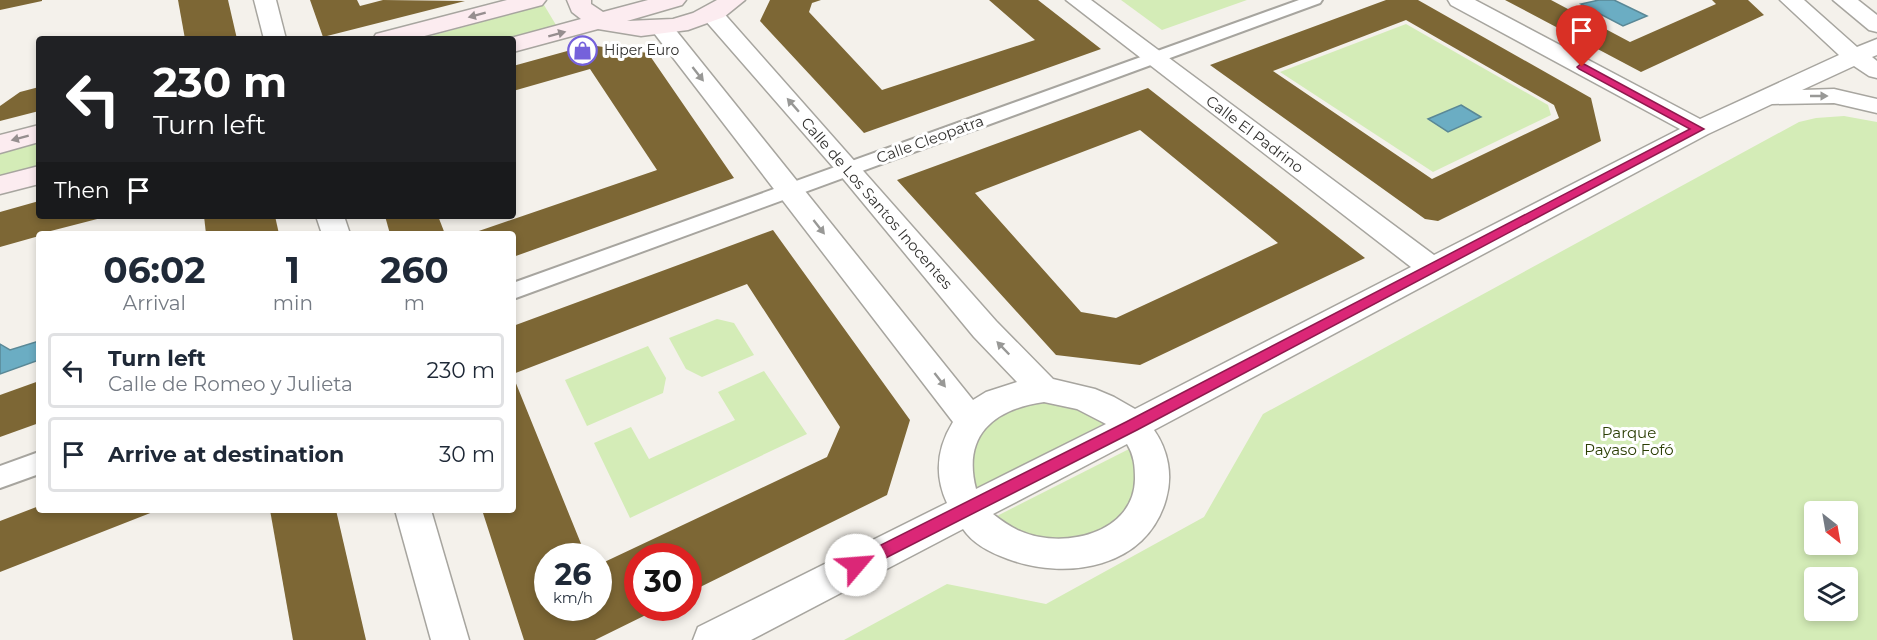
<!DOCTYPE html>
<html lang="en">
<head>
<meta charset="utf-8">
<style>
	:root { --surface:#fff; --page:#f2f2f3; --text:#1f2937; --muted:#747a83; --line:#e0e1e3 }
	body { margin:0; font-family:Montserrat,sans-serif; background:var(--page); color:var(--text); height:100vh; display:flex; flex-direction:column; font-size:22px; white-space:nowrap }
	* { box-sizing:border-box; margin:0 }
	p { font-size:20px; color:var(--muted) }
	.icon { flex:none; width:33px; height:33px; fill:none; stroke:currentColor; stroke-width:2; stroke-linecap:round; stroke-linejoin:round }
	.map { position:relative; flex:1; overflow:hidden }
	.side { position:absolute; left:36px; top:231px; width:480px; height:282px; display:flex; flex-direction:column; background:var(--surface); border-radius:6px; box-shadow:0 3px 9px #0003 }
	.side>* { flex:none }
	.guide { position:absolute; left:36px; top:36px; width:480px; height:183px; border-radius:6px; box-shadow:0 3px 9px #0003; background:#202124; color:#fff; overflow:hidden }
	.needle { width:39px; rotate:149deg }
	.tools { position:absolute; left:1804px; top:501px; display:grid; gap:12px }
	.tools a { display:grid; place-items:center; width:54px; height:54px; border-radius:6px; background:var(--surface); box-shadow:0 3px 9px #0003; font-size:30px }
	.speed { position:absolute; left:534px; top:543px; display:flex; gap:12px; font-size:30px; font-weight:700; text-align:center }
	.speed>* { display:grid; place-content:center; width:78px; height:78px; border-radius:50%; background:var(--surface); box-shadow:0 3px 9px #0003; line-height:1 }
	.speed small { font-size:15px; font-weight:400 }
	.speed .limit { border:9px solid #d22; background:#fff; color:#111 }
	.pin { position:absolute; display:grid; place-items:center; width:51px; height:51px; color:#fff; margin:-62px -26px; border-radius:50% 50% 50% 0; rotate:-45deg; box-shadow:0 0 6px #0007 }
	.pin .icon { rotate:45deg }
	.me { position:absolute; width:66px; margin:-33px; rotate:63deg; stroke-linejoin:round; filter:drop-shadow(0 0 4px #0008) }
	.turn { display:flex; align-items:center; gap:21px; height:126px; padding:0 18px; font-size:27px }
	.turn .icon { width:78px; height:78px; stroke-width:2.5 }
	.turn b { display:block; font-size:42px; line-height:51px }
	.then { display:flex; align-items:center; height:57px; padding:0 18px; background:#0003; gap:12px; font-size:22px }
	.eta { display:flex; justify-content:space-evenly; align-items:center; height:102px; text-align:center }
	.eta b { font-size:36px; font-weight:700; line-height:42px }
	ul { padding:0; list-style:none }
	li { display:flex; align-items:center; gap:18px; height:75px; margin:0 12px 9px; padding:0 6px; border:3px solid var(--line); border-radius:6px }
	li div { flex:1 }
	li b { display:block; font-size:22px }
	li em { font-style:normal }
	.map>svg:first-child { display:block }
	.green { fill:#d4ecb7; fill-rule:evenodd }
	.water { fill:#6badc3; stroke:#5a8896; stroke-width:1.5 }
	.building { fill:#7d6735; fill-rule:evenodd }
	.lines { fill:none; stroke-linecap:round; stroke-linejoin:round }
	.pedestrian-casing { stroke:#a7a59f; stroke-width:4 }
	.minor-casing { stroke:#a7a59f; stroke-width:3 }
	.secondary-casing { stroke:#a7a59f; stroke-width:3 }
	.pedestrian { fill:#fff; fill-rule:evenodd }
	.minor { fill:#fff; fill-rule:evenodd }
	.secondary { fill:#fcecf0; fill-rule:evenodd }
	.oneway { fill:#968e8f }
	.oneway2 { fill:#989896 }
	.route { fill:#db2777; stroke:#8e194d; stroke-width:1.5 }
	.labels { text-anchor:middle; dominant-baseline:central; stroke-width:6; stroke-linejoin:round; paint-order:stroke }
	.far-poi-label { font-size:14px; fill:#31302e; stroke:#fff; text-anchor:start }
	.street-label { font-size:15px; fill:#31302e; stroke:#fff }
	.park-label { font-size:15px; fill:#2b3e04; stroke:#fff }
</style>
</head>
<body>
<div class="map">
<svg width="1877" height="640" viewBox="0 0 1877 640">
	<rect width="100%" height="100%" fill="#f4f1eb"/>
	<!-- green -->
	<g class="green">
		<polygon points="1121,0 1247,0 1162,30"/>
		<polygon points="544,5 556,25 507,39 420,39"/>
		<polygon points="1406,24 1548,105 1551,115 1433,172 1280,72"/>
		<path d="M1844,116l33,6v518h-1033l103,-56 99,20 158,-87 59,-103 536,-292 17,-4zM1815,512h33v32h-33zM1815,578h33v32h-33z"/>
		<polygon points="39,141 39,167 0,178 0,152"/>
		<polygon points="717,319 734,323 754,355 702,377 686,369 669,338"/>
		<polygon points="648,346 666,378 663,393 587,426 565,380"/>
		<polygon points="764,371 807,434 630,518 594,443 631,427 649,459 735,420 718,392"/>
		<polygon points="1033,401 1070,402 1105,423 975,489 968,447 991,416"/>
		<polygon points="1131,448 1141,467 1138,500 1093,540 1034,542 993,518"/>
	</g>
	<!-- water -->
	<g class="water">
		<polygon points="1599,0 1614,0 1647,16 1623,26 1581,4"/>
		<polygon points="1461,105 1481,117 1448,132 1428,119"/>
		<polygon points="39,341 39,360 0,374 0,344 10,350"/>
	</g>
	<!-- building -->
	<g class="building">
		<polygon points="0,0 42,0 42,1 0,10"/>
		<polygon points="178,0 228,0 237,39 185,39"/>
		<polygon points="310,0 357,0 360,6 383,0 465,1 323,37"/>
		<polygon points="770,0 821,0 812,3 809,12 882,90 1035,40 989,0 1038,0 1101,49 864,133 760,21"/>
		<path d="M1386,0h32l173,98 10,43 -163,80 -13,-2 -215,-154zM1406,20l148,85 5,13 -127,61 -159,-108z"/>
		<polygon points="1505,0 1551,0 1630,42 1716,4 1712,0 1748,0 1764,15 1641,72"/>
		<polygon points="589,45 648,53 734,178 513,257 513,234 470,234 657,170 590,69 513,91 513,66"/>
		<polygon points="39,87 39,111 0,121 0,106 20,92"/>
		<path d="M1148,88l217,170 -225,107 -84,-10 -159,-175zM1140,130l138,113 -162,75 -35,-6 -106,-119z"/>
		<polygon points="39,201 39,216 105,217 39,234 39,236 0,247 0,212"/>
		<polygon points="204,216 275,216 279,234 206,234"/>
		<polygon points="385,216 438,216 445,234 390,234"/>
		<polygon points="773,230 910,420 887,495 688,593 688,556 638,556 638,608 660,608 595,640 524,640 482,510 513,510 513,376 586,556 548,556 548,608 598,608 598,565 827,457 840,427 747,284 513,374 513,326"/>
		<polygon points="39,381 39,423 0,437 0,395"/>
		<polygon points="39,506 39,510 158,510 0,572 0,521"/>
		<polygon points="270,510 336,510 366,640 293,640"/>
	</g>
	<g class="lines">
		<defs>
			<g id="pedestrian">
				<polygon points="1299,0 1322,0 1320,3 513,299 513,283"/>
				<polygon points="39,452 39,474 0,488 0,466"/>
			</g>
			<g id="minor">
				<polygon points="254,0 276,0 286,39 264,39"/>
				<path d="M1066,0h25l343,255 246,-126 -229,-124 -3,-5h27l225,119 139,-64 -59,-55h24l53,47 20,-8v16l-5,2 5,4v17l-8,-2 -15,-10 -52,24 32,-1 43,10v14l-43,-10 -62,1 -64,30 -554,296c14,20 19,45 12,69 -19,69 -99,82 -158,60 -17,-6 -35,-15 -45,-30l-212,111h-58l5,-13 249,-124c-13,-28 -10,-55 6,-81l-299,-389 -3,-5 3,-5 8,-2 8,2 303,377 13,-8 31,-10 -43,-45 -134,-162 -136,-156 -3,-5 3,-5 8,-1 8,1 276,312 57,58 42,10 19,8 21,12 276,-142zM1044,402l33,7 29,15 -130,65c-14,-54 18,-80 68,-87zM1127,444c7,11 8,22 8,35 -1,55 -72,71 -115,52 -10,-4 -18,-10 -27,-17z"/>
				<polygon points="1833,0 1858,0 1877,15 1877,32 1869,30"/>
				<polygon points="316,216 344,216 350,234 322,234"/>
				<polygon points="395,510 431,510 469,640 431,640"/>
			</g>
			<g id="secondary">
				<polygon points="507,0 546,0 542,5 413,39 373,39 376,34"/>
				<polygon points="567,0 591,0 591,4 603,12 648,0 686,0 682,5 627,21 673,19 693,13 717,0 745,0 724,17 688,30 641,36 598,29 513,52 513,39 507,39 581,19 572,12"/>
				<polygon points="39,125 39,142 0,153 0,135"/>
				<polygon points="39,166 39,184 0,194 0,176"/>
			</g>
		</defs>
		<!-- pedestrian casing -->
		<use href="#pedestrian" class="pedestrian-casing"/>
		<!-- minor casing -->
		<use href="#minor" class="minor-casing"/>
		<!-- secondary casing -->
		<use href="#secondary" class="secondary-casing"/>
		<!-- pedestrian -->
		<use href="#pedestrian" class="pedestrian"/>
		<!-- minor -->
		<use href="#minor" class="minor"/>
		<!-- secondary -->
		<use href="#secondary" class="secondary"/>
	</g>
	<!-- one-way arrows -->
	<defs><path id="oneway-solid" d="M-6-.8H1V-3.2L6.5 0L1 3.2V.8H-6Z" transform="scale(1.5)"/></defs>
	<g class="oneway">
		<use href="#oneway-solid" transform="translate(477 15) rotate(165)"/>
		<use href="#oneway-solid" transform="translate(557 34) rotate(-15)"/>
		<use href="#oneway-solid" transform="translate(20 138) rotate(165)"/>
	</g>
	<g class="oneway2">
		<use href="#oneway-solid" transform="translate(698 74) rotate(52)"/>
		<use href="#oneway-solid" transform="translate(1819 96)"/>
		<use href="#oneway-solid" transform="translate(793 105) rotate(-131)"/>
		<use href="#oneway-solid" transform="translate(819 227) rotate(52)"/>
		<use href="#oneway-solid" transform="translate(1003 348) rotate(-134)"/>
		<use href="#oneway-solid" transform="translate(940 380) rotate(52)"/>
	</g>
	<!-- route -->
	<polygon class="route" points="1582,63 1704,129 1137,430 862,570 856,573 851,570 848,565 851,560 1126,422 1690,129 1579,69 1577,67"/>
	<!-- icons -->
	<defs>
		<symbol id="shop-ring" viewBox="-11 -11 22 22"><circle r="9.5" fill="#fff" stroke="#7561db" stroke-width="1.5"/><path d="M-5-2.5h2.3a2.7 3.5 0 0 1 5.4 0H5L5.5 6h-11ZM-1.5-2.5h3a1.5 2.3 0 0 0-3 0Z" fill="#7561db"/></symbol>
	</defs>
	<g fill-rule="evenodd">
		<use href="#shop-ring" x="566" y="34" width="33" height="33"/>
	</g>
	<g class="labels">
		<!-- far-poi labels -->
		<g class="far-poi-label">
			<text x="604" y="50">Hiper Euro</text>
		</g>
		<!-- street labels -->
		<g class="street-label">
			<text transform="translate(1255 134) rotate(37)">Calle El Padrino</text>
			<text transform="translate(930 139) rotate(-20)">Calle Cleopatra</text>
			<text transform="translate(877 203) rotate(49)">Calle de Los Santos Inocentes</text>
		</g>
		<!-- park labels -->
		<g class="park-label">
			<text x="1629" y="432">Parque<tspan x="1629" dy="17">Payaso Fofó</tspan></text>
		</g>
	</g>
</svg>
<div class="tools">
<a><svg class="needle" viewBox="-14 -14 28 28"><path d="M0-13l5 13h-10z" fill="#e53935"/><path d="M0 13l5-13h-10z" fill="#747a83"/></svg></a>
<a><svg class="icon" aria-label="layers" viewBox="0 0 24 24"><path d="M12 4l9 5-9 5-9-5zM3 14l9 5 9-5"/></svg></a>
</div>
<div class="speed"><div>26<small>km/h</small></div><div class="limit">30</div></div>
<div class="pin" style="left:1582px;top:67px;background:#d93025"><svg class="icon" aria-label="arrive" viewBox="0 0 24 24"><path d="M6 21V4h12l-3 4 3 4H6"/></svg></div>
<svg class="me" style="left:856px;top:565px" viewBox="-20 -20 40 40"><circle r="19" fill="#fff"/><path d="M0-13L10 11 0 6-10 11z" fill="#db2777"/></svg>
<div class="guide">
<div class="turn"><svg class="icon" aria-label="left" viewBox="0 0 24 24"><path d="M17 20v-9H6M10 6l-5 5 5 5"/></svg><div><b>230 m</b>Turn left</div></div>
<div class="then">Then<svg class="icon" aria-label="arrive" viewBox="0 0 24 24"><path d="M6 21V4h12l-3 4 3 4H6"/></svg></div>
</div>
<section class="side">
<div class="eta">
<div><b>06:02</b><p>Arrival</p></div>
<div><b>1</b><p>min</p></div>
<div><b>260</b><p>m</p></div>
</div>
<ul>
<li><svg class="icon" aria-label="left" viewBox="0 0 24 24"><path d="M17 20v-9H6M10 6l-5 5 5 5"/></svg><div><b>Turn left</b><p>Calle de Romeo y Julieta</p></div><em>230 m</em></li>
<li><svg class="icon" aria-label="arrive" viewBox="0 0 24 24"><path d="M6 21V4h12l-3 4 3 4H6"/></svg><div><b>Arrive at destination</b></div><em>30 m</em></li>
</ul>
</section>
</div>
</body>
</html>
